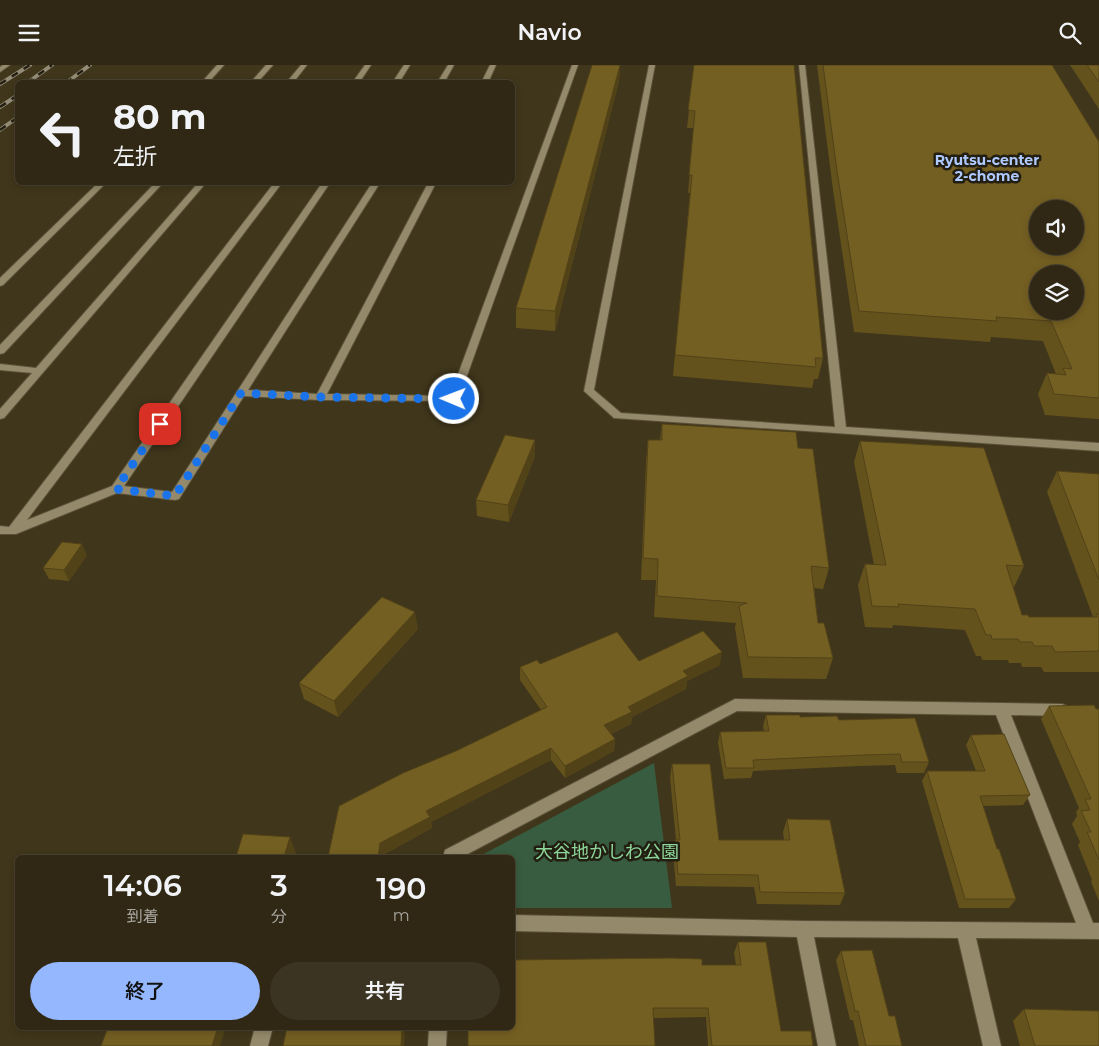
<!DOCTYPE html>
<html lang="ja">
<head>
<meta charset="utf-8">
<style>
	:root { --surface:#302814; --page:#3c3422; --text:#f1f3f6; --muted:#a8a6a0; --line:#4b4434; --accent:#94b7fd }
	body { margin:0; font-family:Montserrat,"Noto Sans JP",sans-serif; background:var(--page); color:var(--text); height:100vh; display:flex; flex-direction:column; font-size:19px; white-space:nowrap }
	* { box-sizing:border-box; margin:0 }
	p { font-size:16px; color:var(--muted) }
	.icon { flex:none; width:28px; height:28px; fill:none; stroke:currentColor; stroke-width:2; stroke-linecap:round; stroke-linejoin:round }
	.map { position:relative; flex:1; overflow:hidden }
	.panel { position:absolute; left:15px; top:790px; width:500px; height:175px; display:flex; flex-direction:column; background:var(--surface); border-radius:8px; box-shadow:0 2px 8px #0003,0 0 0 1px var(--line) }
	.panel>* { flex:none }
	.banner { position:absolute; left:15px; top:15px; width:500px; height:105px; border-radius:8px; box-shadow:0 2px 8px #0003,0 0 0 1px var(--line); background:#302814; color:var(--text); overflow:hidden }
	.controls { position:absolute; left:1029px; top:135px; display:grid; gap:10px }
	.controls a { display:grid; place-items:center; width:55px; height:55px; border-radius:50%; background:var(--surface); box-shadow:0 2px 8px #0003,0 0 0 1px var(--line); font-size:25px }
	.pin { position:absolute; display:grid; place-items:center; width:42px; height:42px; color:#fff; margin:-21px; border-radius:10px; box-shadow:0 2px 8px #0006 }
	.me { position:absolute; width:55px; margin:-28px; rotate:271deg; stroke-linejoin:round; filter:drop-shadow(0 0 4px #0008) }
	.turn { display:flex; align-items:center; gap:18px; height:105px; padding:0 15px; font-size:22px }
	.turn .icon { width:65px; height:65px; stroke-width:2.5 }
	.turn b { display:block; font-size:35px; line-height:42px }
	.eta { display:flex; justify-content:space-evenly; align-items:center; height:85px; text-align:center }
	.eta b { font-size:30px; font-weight:600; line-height:35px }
	.cta { display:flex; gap:10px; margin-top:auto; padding:10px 15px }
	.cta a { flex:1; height:58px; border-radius:30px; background:var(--accent); color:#111; font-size:20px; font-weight:600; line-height:58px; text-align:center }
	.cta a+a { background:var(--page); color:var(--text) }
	header { display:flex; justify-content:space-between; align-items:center; height:65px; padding:0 15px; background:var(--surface); font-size:22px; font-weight:600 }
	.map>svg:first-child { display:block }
	.green { fill:#385c3f }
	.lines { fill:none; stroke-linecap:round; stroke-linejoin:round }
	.minor-casing { stroke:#5a5139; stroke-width:2 }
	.minor { fill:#94896a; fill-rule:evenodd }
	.rail-casing { stroke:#948c76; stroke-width:4 }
	.rail { stroke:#231e12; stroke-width:2.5; stroke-dasharray:7; stroke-linecap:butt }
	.wall { fill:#64521d }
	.shaded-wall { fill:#514218 }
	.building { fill:#745f22; stroke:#514218; fill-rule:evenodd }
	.route { stroke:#1a73e8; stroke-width:9; stroke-dasharray:0 16.2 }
	.labels { text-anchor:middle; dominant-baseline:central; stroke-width:5; stroke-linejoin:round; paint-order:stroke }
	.far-neighbourhood-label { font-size:14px; font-weight:bold; fill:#afcaff; stroke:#231e12 }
	.near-park-label { font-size:18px; fill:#8cd699; stroke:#231e12 }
</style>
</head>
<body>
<header><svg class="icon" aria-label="menu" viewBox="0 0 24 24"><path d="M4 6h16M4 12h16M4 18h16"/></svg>Navio<svg class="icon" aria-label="search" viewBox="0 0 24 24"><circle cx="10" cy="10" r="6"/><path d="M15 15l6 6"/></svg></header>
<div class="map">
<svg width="1099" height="981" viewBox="0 0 1099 981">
	<rect width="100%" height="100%" fill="#40361b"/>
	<!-- green -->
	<polygon class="green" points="654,698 672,843 513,843 512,792 478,792"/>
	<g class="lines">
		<defs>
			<g id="minor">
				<polygon points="3,0 10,0 0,7 0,2"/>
				<polygon points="217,0 224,0 208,18 201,18"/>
				<polygon points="266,0 273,0 257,18 250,18"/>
				<polygon points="301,0 307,0 293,18 286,18"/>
				<polygon points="365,0 371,0 359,18 352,18"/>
				<polygon points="404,0 410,0 399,18 392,18"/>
				<polygon points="448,0 454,0 444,18 437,18"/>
				<polygon points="490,0 496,0 488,18 481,18"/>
				<polygon points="572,0 578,0 458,336 320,335 244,331 179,434 175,435 117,428 16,469 0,469 0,461 9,462 274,118 282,118 27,455 112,421 322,118 330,118 124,421 172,427 372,118 380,118 248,325 317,329 428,118 436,118 327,329 450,331"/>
				<polygon points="649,0 655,0 594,325 621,348 835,362 799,0 805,0 846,362 1099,378 1099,386 614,353 584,326"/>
				<polygon points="98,118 106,118 3,220 0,221 0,213"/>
				<polygon points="155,118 163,118 4,288 0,289 0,280"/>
				<polygon points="198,118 206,118 4,353 0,354 0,344 32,308 0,305 0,299 36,303"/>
				<polygon points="735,634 1062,639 1067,641 1069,645 1067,649 1062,651 1011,650 1093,858 1099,858 1099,874 976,873 1001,981 983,981 958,873 814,872 836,981 818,981 797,872 512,866 512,850 804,856 1076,858 996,650 737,646 462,792 443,792 445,785"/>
				<polygon points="255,962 273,962 268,981 250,981"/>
				<polygon points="429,962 447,962 446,981 428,981"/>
			</g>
		</defs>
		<!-- minor casing -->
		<use href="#minor" class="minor-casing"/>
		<!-- minor -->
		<use href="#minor" class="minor"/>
		<defs>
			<g id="rail">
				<polyline points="27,18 52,0"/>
				<polyline points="66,18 90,0"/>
				<polyline points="0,19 30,0"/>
				<polyline points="0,42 18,30"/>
				<polyline points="0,65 18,52"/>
			</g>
		</defs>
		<!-- rail casing -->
		<use href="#rail" class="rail-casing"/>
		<!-- rail -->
		<use href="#rail" class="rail"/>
	</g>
	<!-- wall -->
	<g class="wall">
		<polygon points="620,0 619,16 555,266 516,263 516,243"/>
		<polygon points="694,0 823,293 818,314 814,314 812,323 673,311 690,128 688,128 694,63 687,63"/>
		<polygon points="817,0 1052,0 1099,77 1099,354 1045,350 1038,329 1047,308 1056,309 1043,276 991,272 990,277 854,267 833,125"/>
		<polygon points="1070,0 1099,0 1099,44"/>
		<polygon points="662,359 798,383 829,503 823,524 814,523 818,558 833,593 826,614 743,613 735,563 736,558 654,552 656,515 641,515 646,396 648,375 660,375"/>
		<polygon points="535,375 535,391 509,457 477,451 476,435"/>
		<polygon points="860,376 1024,501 1014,522 1013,522 1022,550 1029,552 1093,552 1047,427 1057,406 1099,409 1099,607 1044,607 1041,602 1022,602 1021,598 1009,598 1008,595 982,595 981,591 976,591 965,565 893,560 892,563 865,562 858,520 865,499 874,500 854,397"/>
		<polygon points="87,490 69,516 49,514 43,503"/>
		<polygon points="418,564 338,652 304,634 299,618"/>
		<polygon points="639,596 720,600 687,616 686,624 632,652 631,659 611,669 615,674 614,686 565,713 551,695 431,757 432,763 383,790 383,792 328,792 456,686 541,645 520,615 520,602 540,599"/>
		<polygon points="1049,641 1099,644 1099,836 1091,817 1092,815 1078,780 1080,777 1072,759 1077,751 1076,747 1079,743 1041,654"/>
		<polygon points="766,650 839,655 929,697 924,708 897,708 895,700 859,701 753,706 751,713 724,714 718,678 720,667 764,666 763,661"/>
		<polygon points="971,670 1030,730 1023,740 983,741 997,784 1016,834 1009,843 959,843 922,716 927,706 976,706 966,680"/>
		<polygon points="672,699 719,775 784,775 783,767 787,754 845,828 840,840 757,839 754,822 676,821 673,788 675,775 676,775 670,712"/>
		<polygon points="738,877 781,966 813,981 708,981 706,952 654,953 468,962 702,900 736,900 734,888"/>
		<polygon points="841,886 889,951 902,981 859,981 853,955 850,955 836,895"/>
		<polygon points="1024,944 1099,981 1020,981 1013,956"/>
	</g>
	<!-- shaded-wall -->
	<g class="shaded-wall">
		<polygon points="620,0 619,16 555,266 555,246"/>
		<polygon points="535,375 535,391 509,457 508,440"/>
		<polygon points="82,479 87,490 69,516 64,505"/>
		<polygon points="415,547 418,564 338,652 334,636"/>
		<polygon points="722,587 720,600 687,616 686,624 632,652 631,659 603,673 604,660 628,642 683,606"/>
		<polygon points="615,674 614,686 565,713 565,701"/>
		<polygon points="551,683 551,695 431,757 432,763 383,790 383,792 378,792 380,778 426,746"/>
		<polygon points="290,772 296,788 294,792 284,792"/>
		<polygon points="218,962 226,962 220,981 212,981"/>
		<polygon points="402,962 405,962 404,981 401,981"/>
	</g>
	<!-- building -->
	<g class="building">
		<polygon points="592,0 620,0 555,246 516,243"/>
		<polygon points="694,0 794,0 823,293 815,293 816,302 675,290 692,110 689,110 695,46 688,45"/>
		<path d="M823,0h229l47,77v256l-45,-4 -7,-21 19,2 -3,-7 9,1 -21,-48 -55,-4 1,4 -138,-10 -22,-140zM1038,144h37v37h-37zM1038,209h37v37h-37z"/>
		<polygon points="1087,0 1099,0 1099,17"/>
		<polygon points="662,359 796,367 798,383 813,384 829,503 811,501 818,558 824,558 833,593 748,592 739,541 747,538 657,531 658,494 643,493 648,375 662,375"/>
		<polygon points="505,370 535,375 508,440 476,435"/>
		<polygon points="860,376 984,383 1024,501 1006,500 1022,550 1028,550 1029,552 1097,552 1096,549 1099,549 1099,586 1055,587 1052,581 1034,581 1032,577 1020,577 1018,574 992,574 991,570 986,570 975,544 898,539 899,542 872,541 865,499 886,500"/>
		<polygon points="1057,406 1099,409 1099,515"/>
		<polygon points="62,477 82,479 64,505 43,503"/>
		<polygon points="382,532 415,547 334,636 299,618"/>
		<polygon points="703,566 722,587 683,606 688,611 628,642 632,647 604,660 615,674 565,701 551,683 426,746 430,752 380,778 378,792 328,792 339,741 403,708 456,686 547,642 520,602 537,595 540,599 617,567 639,596"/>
		<polygon points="1094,640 1096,644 1099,644 1099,795 1087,767 1091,767 1081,746 1090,745 1085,734 1091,734 1049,641"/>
		<polygon points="766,650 800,650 800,652 837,651 839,655 915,653 929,697 902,697 900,689 863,690 753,695 754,703 726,703 720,667 769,666"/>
		<polygon points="1004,669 1030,730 980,731 997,784 999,784 1016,834 965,834 927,706 985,706 971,670"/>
		<polygon points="672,699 710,699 719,775 790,775 787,754 830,755 845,828 760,827 758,810 678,809 675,775 680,775"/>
		<polygon points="243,769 290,772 284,792 236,792"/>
		<polygon points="738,877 766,877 781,966 811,966 813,981 712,981 708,943 653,943 655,981 468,981 468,962 512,962 512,895 670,893 702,894 702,900 741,900"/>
		<polygon points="872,885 889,951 895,951 902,981 866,981 858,946 855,946 841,886"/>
		<polygon points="1024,944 1099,946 1099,981 1035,981"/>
		<polygon points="108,962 218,962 212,981 101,981"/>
		<polygon points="287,962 402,962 401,981 283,981"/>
	</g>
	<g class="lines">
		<!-- route -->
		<polyline class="route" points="160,359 116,424 175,431 241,328 320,332 454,334"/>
	</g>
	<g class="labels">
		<!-- far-neighbourhood labels -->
		<g class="far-neighbourhood-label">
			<text x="987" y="95">Ryutsu-center<tspan x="987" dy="16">2-chome</tspan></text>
		</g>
		<!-- near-park labels -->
		<g class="near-park-label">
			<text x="607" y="787">大谷地かしわ公園</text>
		</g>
	</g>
</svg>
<div class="controls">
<a><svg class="icon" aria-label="sound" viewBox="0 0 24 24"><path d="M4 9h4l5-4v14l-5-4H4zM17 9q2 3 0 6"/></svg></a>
<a><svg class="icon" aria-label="layers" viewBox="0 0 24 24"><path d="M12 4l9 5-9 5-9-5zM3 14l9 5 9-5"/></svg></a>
</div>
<div class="pin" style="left:160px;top:359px;background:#d93025"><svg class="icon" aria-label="arrive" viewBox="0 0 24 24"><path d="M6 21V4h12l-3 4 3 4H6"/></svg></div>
<svg class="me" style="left:454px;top:334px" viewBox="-20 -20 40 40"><circle r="17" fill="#1a73e8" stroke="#fff" stroke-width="3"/><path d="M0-11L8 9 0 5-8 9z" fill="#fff"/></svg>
<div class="banner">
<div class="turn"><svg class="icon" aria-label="left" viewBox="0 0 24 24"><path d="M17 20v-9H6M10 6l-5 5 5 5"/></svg><div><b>80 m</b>左折</div></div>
</div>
<section class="panel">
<div class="eta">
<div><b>14:06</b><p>到着</p></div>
<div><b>3</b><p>分</p></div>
<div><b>190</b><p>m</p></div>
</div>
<div class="cta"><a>終了</a><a>共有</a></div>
</section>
</div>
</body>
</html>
